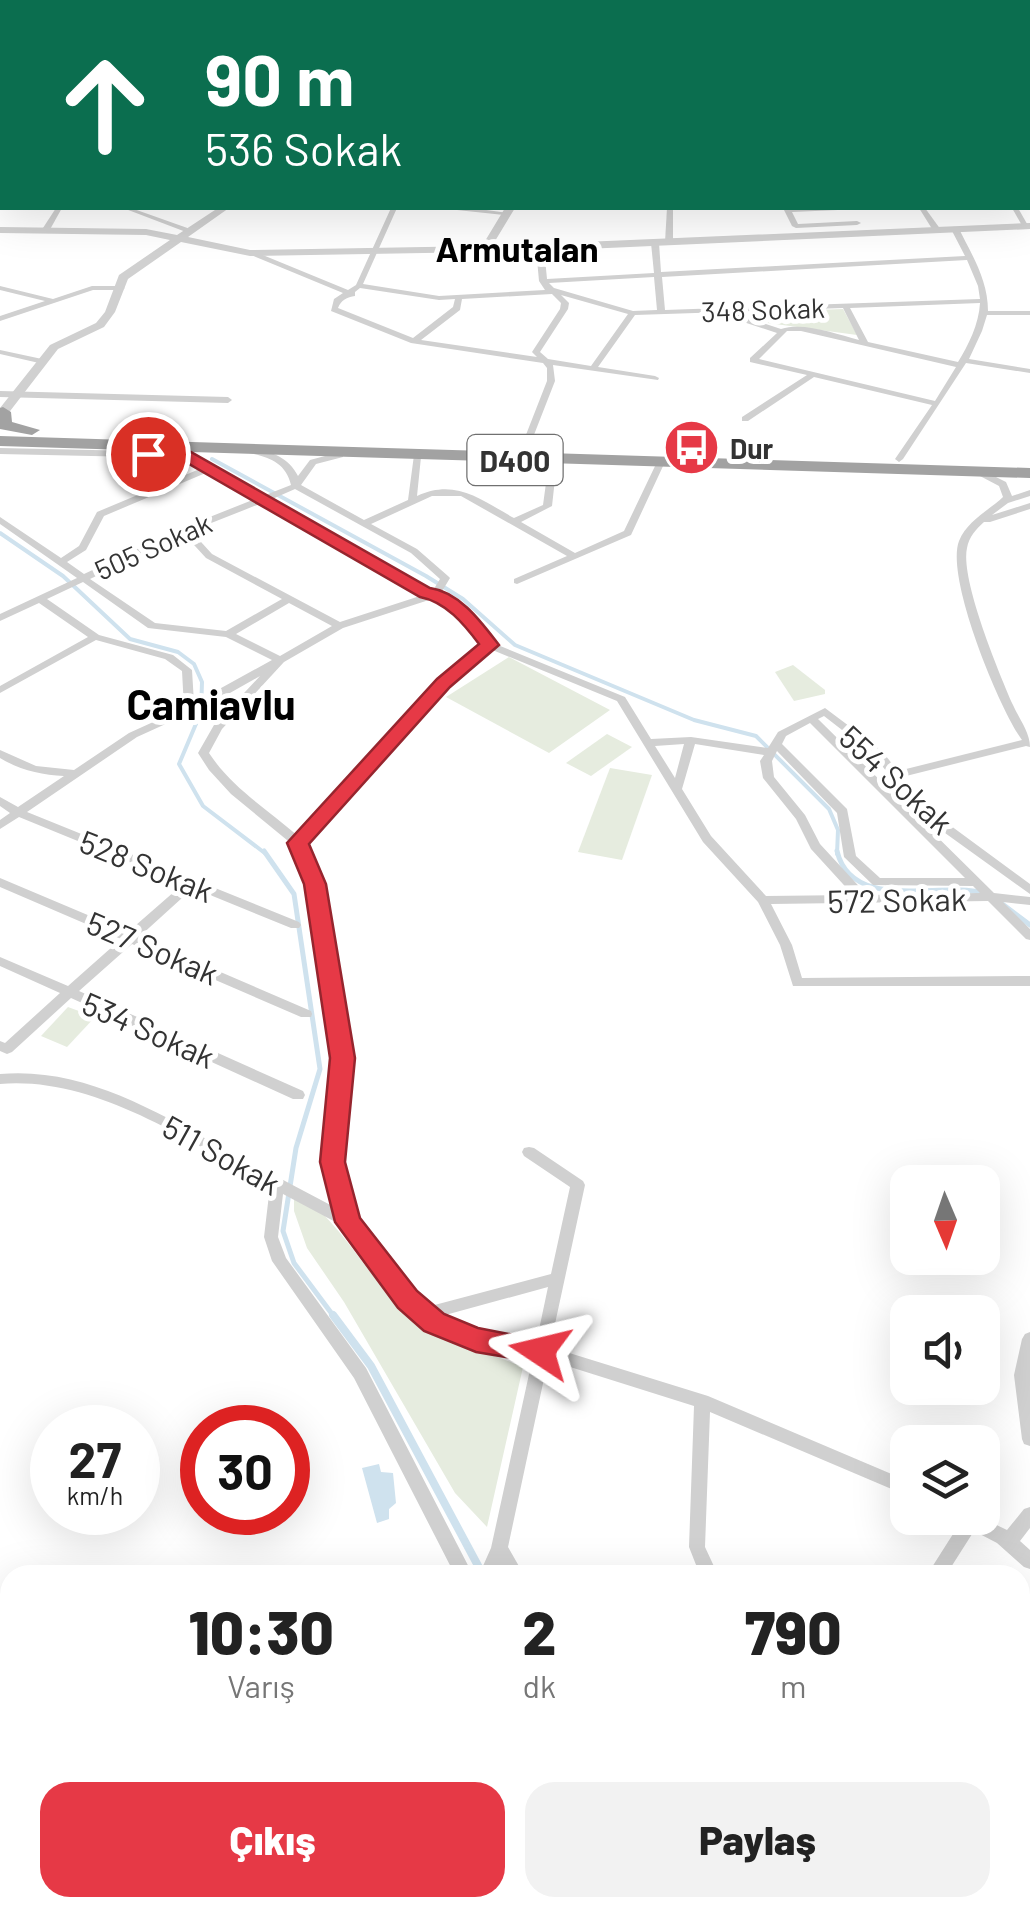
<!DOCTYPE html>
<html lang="tr">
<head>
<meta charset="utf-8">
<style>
	:root { --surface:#fff; --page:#f2f2f2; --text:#222; --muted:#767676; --accent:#e63946 }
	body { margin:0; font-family:Barlow,sans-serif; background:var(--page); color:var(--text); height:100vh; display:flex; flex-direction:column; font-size:38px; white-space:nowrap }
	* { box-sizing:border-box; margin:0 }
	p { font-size:32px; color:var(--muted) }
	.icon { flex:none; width:55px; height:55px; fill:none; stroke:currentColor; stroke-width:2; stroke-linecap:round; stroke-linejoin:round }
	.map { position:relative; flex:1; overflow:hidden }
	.sheet { position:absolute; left:0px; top:1565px; width:1030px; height:352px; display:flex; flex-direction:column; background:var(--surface); border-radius:30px 30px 0 0; box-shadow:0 10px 40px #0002 }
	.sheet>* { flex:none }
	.top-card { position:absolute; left:0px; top:0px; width:1030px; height:210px; box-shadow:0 10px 40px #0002; background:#0b6e4f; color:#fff; overflow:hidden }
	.needle { width:65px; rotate:178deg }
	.controls { position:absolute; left:890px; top:1165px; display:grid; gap:20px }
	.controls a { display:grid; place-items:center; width:110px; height:110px; border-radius:20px; background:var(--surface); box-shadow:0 10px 40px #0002; font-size:50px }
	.speed { position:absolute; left:30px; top:1405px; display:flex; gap:20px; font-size:50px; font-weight:700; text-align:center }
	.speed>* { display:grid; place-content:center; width:130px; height:130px; border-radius:50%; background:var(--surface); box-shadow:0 10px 40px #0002; line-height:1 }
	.speed small { font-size:25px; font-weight:400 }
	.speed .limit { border:15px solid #d22; background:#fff; color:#111 }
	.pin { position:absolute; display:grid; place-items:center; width:85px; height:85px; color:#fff; margin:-42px; border:5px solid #fff; border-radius:50%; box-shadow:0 2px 10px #0007 }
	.me { position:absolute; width:110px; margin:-55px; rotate:280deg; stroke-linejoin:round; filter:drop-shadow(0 0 8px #0008) }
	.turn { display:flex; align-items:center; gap:35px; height:210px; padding:0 40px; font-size:45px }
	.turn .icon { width:130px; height:130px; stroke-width:2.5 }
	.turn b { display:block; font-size:70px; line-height:85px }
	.eta { display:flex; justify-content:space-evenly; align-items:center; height:170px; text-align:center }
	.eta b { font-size:60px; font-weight:800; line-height:70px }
	.cta { display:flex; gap:20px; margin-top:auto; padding:20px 40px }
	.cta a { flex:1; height:115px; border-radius:30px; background:var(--accent); color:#fff; font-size:40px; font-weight:800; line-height:115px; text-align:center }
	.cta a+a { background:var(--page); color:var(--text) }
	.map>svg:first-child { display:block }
	.green { fill:#e6ecdf }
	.water { fill:#cfe2ee }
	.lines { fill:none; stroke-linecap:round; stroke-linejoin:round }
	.stream-far2 { stroke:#cfe2ee; stroke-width:4 }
	.stream-far1 { stroke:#cfe2ee; stroke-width:5 }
	.stream { stroke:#cfe2ee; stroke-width:8 }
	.minor { fill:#d0d0d0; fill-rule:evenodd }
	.tertiary { fill:#d0d0d0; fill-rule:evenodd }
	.trunk { fill:#a2a2a2; fill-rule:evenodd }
	.route { fill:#e63946; stroke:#96252e; stroke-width:2.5 }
	.labels { text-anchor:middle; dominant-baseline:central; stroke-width:10; stroke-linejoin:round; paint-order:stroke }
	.far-street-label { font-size:28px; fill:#333; stroke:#fff }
	.far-poi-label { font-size:28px; font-weight:bold; fill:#333; stroke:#fff; text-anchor:start }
	.shield { fill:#fff; stroke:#707070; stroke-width:2.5 }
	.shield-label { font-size:30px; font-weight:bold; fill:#333 }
	.street-label { font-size:32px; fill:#333; stroke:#fff }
	.far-district-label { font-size:35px; font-weight:bold; fill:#000; stroke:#fff }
	.district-label { font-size:42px; font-weight:bold; fill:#000; stroke:#fff }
</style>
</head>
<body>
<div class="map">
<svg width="1030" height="1916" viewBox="0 0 1030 1916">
	<rect width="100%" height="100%" fill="#fff"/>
	<!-- green -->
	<g class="green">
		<polygon points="843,309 857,335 760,322 738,313"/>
		<polygon points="509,657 610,710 549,753 446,697"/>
		<polygon points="793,665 825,690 825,694 794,701 775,672"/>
		<polygon points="607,734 632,747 591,776 566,763"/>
		<polygon points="610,768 652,775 622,860 578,852"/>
		<polygon points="68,1007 95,1017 67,1047 41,1036"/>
		<path d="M294,1191c55,33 79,105 135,138 28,16 64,25 94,38l-36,160 -32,-34 -111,-191 -37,-54 -13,-37z"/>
		<polygon points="10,1788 10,1908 343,1908 347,1916 0,1916 0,1794"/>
	</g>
	<!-- water -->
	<polygon class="water" points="379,1464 381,1472 393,1473 396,1503 389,1509 389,1519 377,1523 362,1468"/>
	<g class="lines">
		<!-- stream-far2 -->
		<g class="stream-far2">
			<polyline points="212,459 426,576 463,599 515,645 694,720 756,736 829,809 838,830 837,854"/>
			<polyline points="0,533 63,576 130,639 178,652 194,664 202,682 201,712 179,764 203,806 266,854"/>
		</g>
		<!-- stream-far1 -->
		<g class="stream-far1">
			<polyline points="264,851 294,894 320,1069 296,1148 283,1231 294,1263 335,1318"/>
			<path d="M837,851c15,62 103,30 146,42"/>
			<polyline points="997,900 1030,925"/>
		</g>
		<!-- stream -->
		<g class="stream">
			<polyline points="333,1315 371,1366 483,1575"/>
			<polyline points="685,1908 690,1916"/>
		</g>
		<!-- minor -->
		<g class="minor">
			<polygon points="803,0 809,0 810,2 805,2"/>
			<polygon points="1028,9 1030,10 1030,14 1028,13"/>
			<polygon points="0,33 2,34 2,38 0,37"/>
			<polygon points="1030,63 1030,68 1028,69 1028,64"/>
			<polygon points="2,66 2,70 0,71 0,67"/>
			<rect x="1028" y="89" width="2" height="4"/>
			<polygon points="1030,107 1030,111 1028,112 1028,108"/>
			<polygon points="2,154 2,159 0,160 0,155"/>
			<rect x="0" y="173" width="2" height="4"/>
			<polygon points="56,208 62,208 48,233 42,233 41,231"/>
			<polygon points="123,208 131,208 193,230 186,232"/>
			<path d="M391,208h6l-34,76 76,12 106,-6 -6,-9 -3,-33 4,-2 4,2 3,31 107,-6 -3,-30 4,-2 4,2 2,29 304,-16 -14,-27 7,-2c14,28 30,53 30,84h42v4h-43l-5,16 -13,28 61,10v4l-64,-10 -63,96 -4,3 -4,-3 37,-54 -118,-28 -66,44h-6v-4l65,-42 -57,-13v-4l27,-25 -52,-17 1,-4 -91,3 -37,52 57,9 4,2 -1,2 -105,-15 2,16 -25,64 -7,2 -1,-2 25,-64v-13l-4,-5 -132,-20 -80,-32 3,-12 9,-6 -97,-40 7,-2 95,39 8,-5zM967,260l11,26 2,13 -315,11 -3,-33zM654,277l3,33 -24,1 -79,-23 -5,-5zM360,288l79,12 16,-1 -2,8 -40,31 -75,-30c3,-8 9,-11 17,-12v-4zM552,294l9,9 -1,6 -28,43 5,5 -116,-17 39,-30 2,-11zM561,295l67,19 -37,52 -43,-7 -8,-7 28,-43 1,-6zM980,303c-1,21 -12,43 -22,59l-90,-20 -18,-34zM843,308l16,32c-24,-6 -54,-18 -78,-11l-52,-17zM787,331h14l155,36 -21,34 -176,-42z"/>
			<polygon points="454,208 472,208 508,213 504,215 457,210"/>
			<polygon points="667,208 673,208 673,242 669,244 665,242"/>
			<polygon points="787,208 841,208 838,210 792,212 798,224 857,221 861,223 857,225 796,228 792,226 784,210"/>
			<polygon points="919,208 925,208 941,230 940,232 934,232"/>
			<polygon points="1012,208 1018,208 1030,229 1024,229"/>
			<polygon points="0,286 53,299 92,286 121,286 125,288 121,290 93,290 0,321 0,316 45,301 0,290"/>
			<polygon points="0,350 42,359 43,361 39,363 0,354"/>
			<polygon points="0,391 228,397 232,400 228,403 0,397"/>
			<path d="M0,448l185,4 78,44 28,-11c-5,-22 -22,-28 -42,-32v-4c21,1 39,8 49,27l12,-16 30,-8 3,1v4l-27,7 -15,21 63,35 44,-20 6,-45 7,2 -4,39c39,-18 64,4 97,22l29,-13 6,-44 4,-3 4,3 -5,45 -31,16 54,31 49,-22 32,-67 7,-2 1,2 -33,71 -114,49 -3,-1v-4l53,-23 -106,-60h-29l-61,28 46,25 31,27 2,2 -9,15 29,21 23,29 132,54 26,42 40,-2 77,11 10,-16 47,-24 56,42 17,21 124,-31c-23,-32 -77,-163 -63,-199 8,-20 29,-30 44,-44l-4,-11 -19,-10v-4h6l20,10 6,14 18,-6v6l-22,7 -16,12 38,-12v6l-40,13h-6c-8,7 -15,15 -17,26 -7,31 32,125 46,157 6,14 17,27 17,42l-4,-1 -124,31 26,32 102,75v10l-110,-79 -47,-61 -49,-38 -6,3 176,174 36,4v8l-27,-3 27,27v11l-4,-1 -38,-38 -217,3 21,41 10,33 228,-2v10h-237l-13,-41 -22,-43 -55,-60 -86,-141 -127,-52 -42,36 -144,159 17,40 28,174 -10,103 16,59 58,75 14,12 124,-33 19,-87 -46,-31 -2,-4 2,-4 5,-1 5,1 49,33 2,4 -35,162 158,49 200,85v15l-198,-84 -5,135 13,28h-18l-11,-28 5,-141 -146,-46 -40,187 16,28h-18l-6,-9 -3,9h-18l12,-27 42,-192 -57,-9 -47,-20 -26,-22 -60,-79 -60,-32 -5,43 8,21 80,110 107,207h-18l-101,-197 -82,-117 -8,-24 6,-51c-81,-44 -174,-110 -270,-102v-10c79,-7 148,33 216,70 40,22 81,43 122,65l-13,-48 10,-103 -26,-174 -16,-39 -62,-51 -22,-24 -11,-17 16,-28 46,-49 -46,26 -77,35 -110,75 272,110 2,3 -2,3h-8l-98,-40 -54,49 172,74 1,3 -1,3h-10l-169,-73 -53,47 224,100 2,4 -2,4h-10l-222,-101 -59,54 -5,2 -7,-3v-10l5,2 55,-50 -60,-27v-9l68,29 53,-47 -121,-52v-9l128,54 55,-48 -164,-67 -19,12v-9l10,-7 -10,-7v-9l18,10 46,-31c-23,-1 -44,-6 -64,-18v-8l36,16 38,4 55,-37 55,-25 -2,-37 -17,-12 -69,-19 -96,53v-7l88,-49 -49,-34 -39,18v-7l77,-36 -77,-54v-7l61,41 18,-12 18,-34 105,-44 -19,-10 -183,-4zM208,472l47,27 -73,29 -98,46 -17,-12 19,-12 18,-34zM295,489l116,64 29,26 -8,13 -162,-92zM262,503l161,92 -83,27 -128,-68 -21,-23zM184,534l22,24 76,41 -56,32 -71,-8 -65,-44zM83,582l65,46 78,9 46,23 -78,43 -2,-33 -19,-15 -74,-20 -52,-36zM435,598l27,20 21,27 -43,36 -142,155c-31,-27 -66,-48 -89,-83l13,-24 62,-67 59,-34zM289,603l43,23 -52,30 -44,-22zM810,723l155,155h-85l-24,-22 -9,-47 -65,-65 4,-8zM684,744l-9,34 -20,-32zM695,744l69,11 -4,6 3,17 33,41 15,30 42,46 -87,1 -55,-60 -29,-47zM777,751l60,62 7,44 29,28 100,1 7,7 -113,2 -47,-51 -15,-29 -31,-38 -2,-16zM548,1287l-12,57 -59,-10 -39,-17z"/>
			<polygon points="1030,1332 1030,1446 1024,1444 1022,1439 1014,1375 1022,1339 1025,1334"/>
			<polygon points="1030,1507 1030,1528 1020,1541 1030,1550 1030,1569 1024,1567 997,1543 974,1531 946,1575 927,1575 960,1523 958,1518 982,1518 1007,1530 1024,1509"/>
			<path d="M1020,1838c10,6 10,21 10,35 -14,-6 -10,-21 -10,-35z"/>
			<polygon points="652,1908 673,1908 677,1916 656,1916"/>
			<polygon points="714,1908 735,1908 739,1916 718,1916"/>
		</g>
		<!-- tertiary -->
		<g class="tertiary">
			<rect x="1028" y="43" width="2" height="4"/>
			<polygon points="1028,68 1030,69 1030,75 1028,74"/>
			<polygon points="2,112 2,118 0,119 0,113"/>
			<rect x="1028" y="155" width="2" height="6"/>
			<polygon points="218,208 229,208 188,237 250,250 482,246 505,208 515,208 492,246 1030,223 1030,229 540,251 250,256 181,242 128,279 115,312 104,327 58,349 7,415 0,415 0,408 50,345 96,323 105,312 119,275 170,240 146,235 0,233 0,227 146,229 177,235"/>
		</g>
		<!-- trunk -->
		<g class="trunk">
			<polygon points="3,407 11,412 12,422 40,430 32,435 0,429 0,408"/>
			<polygon points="0,436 1030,468 1030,478 0,446"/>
		</g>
	</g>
	<!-- route -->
	<path class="route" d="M148,450l43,2 239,136c30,4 52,35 69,57l-49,42 -141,157 17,40 29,174 -10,104 15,56 57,73 27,23 34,14 72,14 4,9 -4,8 -10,4 -64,-11 -52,-21 -26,-23 -63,-86 -15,-60 10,-104 -26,-174 -17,-41 150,-164 42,-35c-15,-20 -33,-42 -59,-47l-238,-137 -40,-2 -2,-4z"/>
	<!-- icons -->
	<defs>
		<symbol id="bus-disc" viewBox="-11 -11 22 22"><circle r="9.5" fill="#e63946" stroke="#fff"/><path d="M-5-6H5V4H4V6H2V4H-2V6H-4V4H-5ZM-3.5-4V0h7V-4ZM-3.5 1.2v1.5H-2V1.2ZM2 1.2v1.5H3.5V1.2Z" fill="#fff"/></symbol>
	</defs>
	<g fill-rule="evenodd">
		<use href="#bus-disc" x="660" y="416" width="63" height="63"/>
	</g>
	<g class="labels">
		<!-- far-street labels -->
		<g class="far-street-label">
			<text transform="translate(763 309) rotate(-2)">348 Sokak</text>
			<text transform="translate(153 546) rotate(-24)">505 Sokak</text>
		</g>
		<!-- far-poi labels -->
		<g class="far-poi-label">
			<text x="730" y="448">Dur</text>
		</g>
		<!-- shield labels -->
		<rect class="shield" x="467.5" y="435" width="95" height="50" rx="8"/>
		<g class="shield-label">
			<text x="515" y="460">D400</text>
		</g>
		<!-- street labels -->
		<g class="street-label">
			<text transform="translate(897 779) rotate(43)">554 Sokak</text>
			<text transform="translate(147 865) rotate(22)">528 Sokak</text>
			<text transform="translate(897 899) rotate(-1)">572 Sokak</text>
			<text transform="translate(153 947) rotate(23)">527 Sokak</text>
			<text transform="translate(149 1029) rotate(24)">534 Sokak</text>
			<text transform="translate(222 1154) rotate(29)">511 Sokak</text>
		</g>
		<!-- far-district labels -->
		<g class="far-district-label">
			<text x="517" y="248">Armutalan</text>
		</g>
		<!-- district labels -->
		<g class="district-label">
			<text x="211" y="703">Camiavlu</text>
		</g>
	</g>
</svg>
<div class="controls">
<a><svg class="needle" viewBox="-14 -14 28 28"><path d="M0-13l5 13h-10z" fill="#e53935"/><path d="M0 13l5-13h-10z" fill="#767676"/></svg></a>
<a><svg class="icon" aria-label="sound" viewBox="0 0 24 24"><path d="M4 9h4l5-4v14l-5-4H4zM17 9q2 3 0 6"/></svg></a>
<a><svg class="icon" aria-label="layers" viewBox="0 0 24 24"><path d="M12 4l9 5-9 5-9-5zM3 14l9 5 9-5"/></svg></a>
</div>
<div class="speed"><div>27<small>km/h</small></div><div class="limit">30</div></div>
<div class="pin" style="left:148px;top:454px;background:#d93025"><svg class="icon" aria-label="arrive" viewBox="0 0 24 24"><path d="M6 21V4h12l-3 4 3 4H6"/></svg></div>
<svg class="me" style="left:540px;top:1351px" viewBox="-20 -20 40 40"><path d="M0-17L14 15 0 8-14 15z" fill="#e63946" stroke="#fff" stroke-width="4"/></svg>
<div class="top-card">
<div class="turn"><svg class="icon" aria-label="ahead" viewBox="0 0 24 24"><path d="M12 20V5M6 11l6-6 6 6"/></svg><div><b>90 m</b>536 Sokak</div></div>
</div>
<section class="sheet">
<div class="eta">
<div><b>10:30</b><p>Varış</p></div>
<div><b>2</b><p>dk</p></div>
<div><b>790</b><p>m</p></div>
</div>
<div class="cta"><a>Çıkış</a><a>Paylaş</a></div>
</section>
</div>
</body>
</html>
